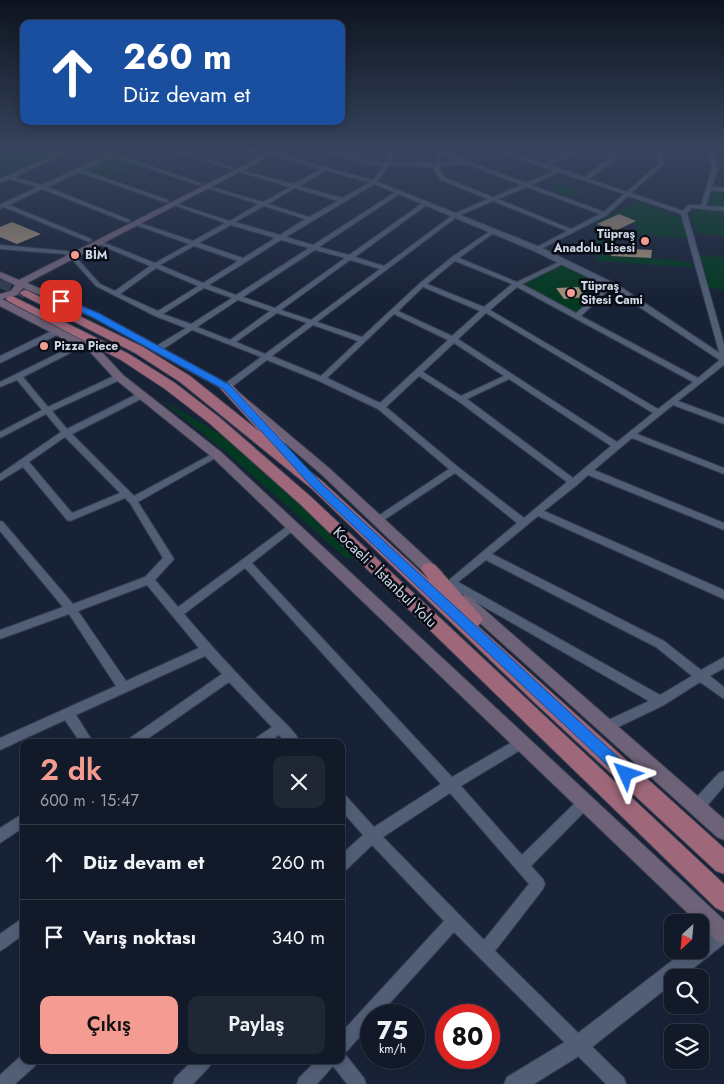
<!DOCTYPE html>
<html lang="tr">
<head>
<meta charset="utf-8">
<style>
	:root { --surface:#121a29; --page:#1f2735; --text:#f1f3f6; --muted:#9ca1a8; --line:#313846; --accent:#f59c92 }
	body { margin:0; font-family:Jost,sans-serif; background:var(--page); color:var(--text); height:100vh; display:flex; flex-direction:column; font-size:19px; white-space:nowrap }
	* { box-sizing:border-box; margin:0 }
	p { font-size:16px; color:var(--muted) }
	.icon { flex:none; width:28px; height:28px; fill:none; stroke:currentColor; stroke-width:2; stroke-linecap:round; stroke-linejoin:round }
	.map { position:relative; flex:1; overflow:hidden }
	.side { position:absolute; left:20px; top:739px; width:325px; height:325px; display:flex; flex-direction:column; background:var(--surface); border-radius:10px; box-shadow:0 2px 8px #0003,0 0 0 1px var(--line) }
	.side>* { flex:none }
	.banner { position:absolute; left:20px; top:20px; width:325px; height:105px; border-radius:10px; box-shadow:0 2px 8px #0003,0 0 0 1px var(--line); background:#1a4fa0; color:#fff; overflow:hidden }
	.needle { width:32px; rotate:206deg }
	.controls { position:absolute; left:664px; top:914px; display:grid; gap:10px }
	.controls a { display:grid; place-items:center; width:45px; height:45px; border-radius:10px; background:var(--surface); box-shadow:0 2px 8px #0003,0 0 0 1px var(--line); font-size:25px }
	.speed { position:absolute; left:360px; top:1004px; display:flex; gap:10px; font-size:25px; font-weight:700; text-align:center }
	.speed>* { display:grid; place-content:center; width:65px; height:65px; border-radius:50%; background:var(--surface); box-shadow:0 2px 8px #0003,0 0 0 1px var(--line); line-height:1 }
	.speed small { font-size:12px; font-weight:400 }
	.speed .limit { border:8px solid #d22; background:#fff; color:#111 }
	.pin { position:absolute; display:grid; place-items:center; width:42px; height:42px; color:#fff; margin:-21px; border-radius:10px; box-shadow:0 2px 8px #0006 }
	.me { position:absolute; width:55px; margin:-28px; rotate:312deg; stroke-linejoin:round; filter:drop-shadow(0 0 4px #0008) }
	.turn { display:flex; align-items:center; gap:18px; height:105px; padding:0 20px; font-size:22px }
	.turn .icon { width:65px; height:65px; stroke-width:2.5 }
	.turn b { display:block; font-size:35px; line-height:42px }
	.round { display:grid; place-items:center; flex:none; width:52px; height:52px; border-radius:10px; background:var(--page) }
	.head { display:flex; align-items:center; justify-content:space-between; height:85px; padding:0 20px }
	h1 { font-size:30px; font-weight:600; line-height:38px; color:var(--accent) }
	.primary-button { display:flex; gap:10px; margin-top:auto; padding:10px 20px }
	.primary-button a { flex:1; height:58px; border-radius:10px; background:var(--accent); color:#111; font-size:20px; font-weight:600; line-height:58px; text-align:center }
	.primary-button a+a { background:var(--page); color:var(--text) }
	ul { padding:0; list-style:none }
	li { display:flex; align-items:center; gap:15px; height:75px; padding:0 20px; border-top:1px solid var(--line) }
	li div { flex:1 }
	li b { display:block; font-size:19px }
	li em { font-style:normal }
	.map>svg:first-child { display:block }
	.green { fill:#033921 }
	.building { fill:#a28e76 }
	.lines { fill:none; stroke-linecap:round; stroke-linejoin:round }
	.trunk-tunnel { stroke:#333d51; stroke-width:12; stroke-dasharray:12 5.5; stroke-linecap:butt }
	.minor-casing { stroke:#353c4e; stroke-width:2 }
	.tertiary-casing { stroke:#353c4e; stroke-width:2 }
	.secondary-casing { stroke:#353c4e; stroke-width:2 }
	.trunk-casing { stroke:#353c4e; stroke-width:2 }
	.minor { fill:#515e76; fill-rule:evenodd }
	.tertiary { fill:#515e76; fill-rule:evenodd }
	.secondary { fill:#6e6278; fill-rule:evenodd }
	.trunk { fill:#9e687a; fill-rule:evenodd }
	.route { fill:#1a73e8; stroke:#114b97 }
	.poi-dot { fill:#f59c92; stroke:#080c15; stroke-width:2 }
	.labels { text-anchor:middle; dominant-baseline:central; stroke-width:5; stroke-linejoin:round; paint-order:stroke }
	.far-poi-label { font-size:12px; font-weight:bold; fill:#cfd7e5; stroke:#080c15; text-anchor:start }
	.street-label { font-size:15px; fill:#cfd7e5; stroke:#080c15 }
</style>
</head>
<body>
<div class="map">
<svg width="724" height="1084" viewBox="0 0 724 1084">
	<rect width="100%" height="100%" fill="#182237"/>
	<!-- green -->
	<g class="green">
		<polygon points="0,149 66,149 0,179"/>
		<polygon points="113,156 137,165 108,177 86,170"/>
		<polygon points="561,184 583,193 573,198 549,190"/>
		<polygon points="708,188 724,190 724,209 703,207"/>
		<polygon points="638,202 686,219 693,239 628,233 639,226 630,223 635,220 619,214 597,224 600,226 600,232 616,233 618,245 601,244 601,250 605,250 605,255 676,260 699,265 697,254 724,258 724,290 705,287 700,268 597,261 595,222"/>
		<polygon points="694,208 724,212 724,236 696,233 690,215"/>
		<polygon points="563,262 611,285 578,315 517,284"/>
		<polygon points="160,399 234,442 357,554 347,559 225,451"/>
	</g>
	<!-- building -->
	<g class="building">
		<polygon points="619,214 636,221 615,231 597,224"/>
		<polygon points="12,222 41,234 17,244 0,237 0,227"/>
		<polygon points="610,248 652,250 651,258 611,256"/>
		<polygon points="578,287 586,297 564,299 556,288"/>
	</g>
	<g class="lines">
		<!-- trunk-tunnel -->
		<polyline class="trunk-tunnel" points="0,282 26,293"/>
		<defs>
			<g id="minor">
				<polygon points="69,149 75,149 14,177 42,185 107,155 87,150 87,149 111,153 120,149 125,149 116,154 203,184 198,185 112,156 83,170 168,200 168,202 164,202 79,172 47,187 130,220 130,222 126,222 42,189 9,205 91,239 92,240 89,242 4,207 0,209 1,204 37,187 9,179 0,183 0,179"/>
				<polygon points="167,149 174,149 235,168 230,169"/>
				<polygon points="248,149 255,149 267,152 264,154"/>
				<path d="M318,149l29,5 12,-5h5l-12,7 32,8 7,-15h5l-6,13 45,1 2,-14h5v2l84,32 28,-12 -61,-21v-1h6l45,15 18,-10 -13,-4v-1l17,3 4,-3h5l-6,6 -21,10 36,12 28,-21 1,-7h4v9l-28,21 38,13 31,-28 -1,-15h5l2,15 -33,29 52,18 5,-6h13l11,-36 -5,-17 -20,-3h37v4l-12,-1 6,17 -6,18 12,1v4l-13,-2 -5,16 18,1v4l-32,-3 -5,5 37,131v21l-46,36 46,17v6l-51,-19 -36,29 87,34v6l-92,-36 -38,32 130,53v7l-136,-55 -11,10 -33,26 180,79v9l-186,-83 -46,38 172,87 37,29 23,-13v11l-14,8 14,11v12l-24,-17 -36,23 -54,26 -4,1 -4,-1 -2,-4 2,-4 47,-22 -198,-113h-7l-1,-3 74,-62 -62,-50 -74,49h-6l-2,-2 2,-2 74,-49 -71,-60 -59,-28 -52,-21 -38,29h-6v-4l38,-28 -69,-27 -33,22h-6v-4l33,-20 -31,-12 -59,-30 -26,-29 -6,-3 -64,-5v-4l67,6 7,4 26,29 15,7 35,-25 -54,-23v-2h4l55,22 34,-19 -56,-20v-2h4l56,19 32,-18 -54,-19v-2l59,19 28,-17 -54,-17v-2l59,17 27,-15 -54,-16v-2l58,15 29,-16h4v2l-28,16 43,12 30,-17 11,-14 -65,-17zM441,155l19,7 -20,1zM467,164l55,21 -29,12 -48,-19 -4,-6 -1,-6zM389,165l45,2 1,5 6,8 47,19 -34,15 -70,52 -29,-9 73,-53v-2h-4l-75,53 -30,-8 82,-54v-2h-4l-84,54 -27,-8 90,-54zM559,172l65,22 -20,18 -73,-27zM527,187l73,27 -29,15 -73,-30zM295,188l43,13 -29,16 -41,-13zM628,196l53,18 40,145 -23,19 -117,-62 32,-30v-2h-4l-33,29 -54,-29 43,-21v-2h-4l-44,21 -58,-24 36,-26 1,-1 -3,-2 -41,28 -32,26 -58,54 -45,-15 141,-106 35,-15 74,30 -32,17 -1,1 3,2 70,-36zM264,206l41,13 -25,16 -45,-13zM231,225l44,13 -32,20 -44,-15zM281,240l28,8 -73,47 -27,-10zM194,246l44,15 -35,22 -43,-18zM315,250l30,8 -70,50 -32,-11zM350,260l30,9 -69,51 -30,-10zM455,261l57,23 -28,23 -57,-23zM156,268l42,18 -40,25 -38,-17zM423,287l57,24 -28,25 -54,-25zM517,287l176,95 -35,27 -168,-99zM204,288l28,10 -41,26 -28,-10zM238,300l32,11 -40,29 -33,-13zM277,313l30,10 -42,31 -29,-12zM486,313l167,100 -36,29 -159,-103zM394,314l54,26 -68,63 -53,-25zM313,325l45,16 -37,35 -49,-20zM454,343l50,33 -43,20 -38,-24zM419,376l39,25 109,81 -43,36 -66,-51 -72,-60zM509,379l102,67 -38,32 -106,-79zM486,560l170,87 36,29 -32,19 -202,-113z"/>
				<path d="M81,342l4,2 -1,2 -61,31 25,30 68,-32h6v4l-70,32 15,18 72,-36h6v4l-73,37 62,62 80,-43 3,-1 4,3 -83,47 36,57 -19,21 23,27 111,-82h6l2,2 -2,2 -43,34 200,214 67,-39 4,-2 4,2 2,4 -2,4 -66,40 61,69 58,-57 5,-2 5,2 2,4 -2,4 -59,60 12,13 2,5 -2,5 -48,62 129,127 2,6h-20l-152,-152 -75,83h-8v9l-24,27 -5,2 3,1 19,24 2,6h-19l-14,-18 -16,18h-20l2,-6 18,-18h24v-27l103,-112 -72,-76 -26,25 -5,2v-17l22,-20 -22,-25v-16l5,2 28,31 67,-43 -196,-216 -61,46c27,32 55,62 83,91 9,10 29,26 33,37h-14l-7,-7 -10,7h-15l2,-4 16,-11 -43,-45 -86,60h-15l2,-4 92,-64 -17,-18 -129,59 17,27h-13l-15,-22 -65,30v-12l116,-52 -47,-72 -69,25v-9l63,-23 -63,-76v-10l3,1 70,82 72,-27 18,-19 -33,-55 -5,-5 -55,23 -3,-1 -44,-53 -23,14v-7l61,-42 -15,-18 -46,24v-6l42,-22 -25,-30 -17,7v-5zM65,437l55,56 -48,20 -43,-51zM147,585l52,63 -73,33 -48,-70zM450,793l79,91 -45,56 -101,-103z"/>
				<polygon points="724,771 724,786 702,812 697,813 692,812 690,807 692,802 719,773"/>
				<polygon points="24,813 24,827 0,843 0,828"/>
				<polygon points="24,917 24,934 5,948 0,951 0,934"/>
				<polygon points="23,1054 24,1060 37,1060 35,1066 15,1084 0,1084 0,1075"/>
				<polygon points="193,1060 212,1060 210,1066 193,1084 173,1084 175,1078"/>
			</g>
			<g id="tertiary">
				<polygon points="264,150 376,181 540,247 618,285 724,356 724,363 612,289 534,251 372,183 262,153 262,151"/>
				<polygon points="58,328 61,329 61,333 0,363 0,356"/>
				<polygon points="724,924 724,944 681,978 672,978 672,984 587,1051 534,1084 504,1084 507,1077 573,1037 686,950 700,950 700,939 716,926"/>
			</g>
			<g id="secondary">
				<polygon points="276,149 283,149 27,283 98,313 230,385 329,468 442,572 444,576 442,580 437,581 432,580 321,474 222,389 92,317 23,288 17,295 2,299 99,349 123,375 221,452 724,920 724,944 717,941 700,925 700,922 697,922 213,458 115,379 91,353 0,306 0,294 11,291 15,285 0,278 0,272 19,280"/>
				<polygon points="465,595 470,597 724,819 724,840 717,837 460,605 458,601 460,597"/>
			</g>
			<g id="trunk">
				<polygon points="26,290 143,347 190,376 260,432 219,387 221,384 231,384 283,440 285,443 279,447 322,481 429,580 421,569 423,565 429,563 435,565 480,615 483,620 478,626 724,848 724,874 716,871 535,703 312,489 180,382 135,353 22,295 20,293 22,291"/>
				<polygon points="12,296 129,354 175,383 219,417 310,496 724,884 724,912 716,908 300,504 209,423 165,389 121,360 8,301 6,299 8,297"/>
			</g>
		</defs>
		<!-- minor casing -->
		<use href="#minor" class="minor-casing"/>
		<!-- tertiary casing -->
		<use href="#tertiary" class="tertiary-casing"/>
		<!-- secondary casing -->
		<use href="#secondary" class="secondary-casing"/>
		<!-- trunk casing -->
		<use href="#trunk" class="trunk-casing"/>
		<!-- minor -->
		<use href="#minor" class="minor"/>
		<!-- tertiary -->
		<use href="#tertiary" class="tertiary"/>
		<!-- secondary -->
		<use href="#secondary" class="secondary"/>
		<!-- trunk -->
		<use href="#trunk" class="trunk"/>
	</g>
	<!-- sky -->
	<linearGradient id="sky" x2="0" y2="1"><stop stop-color="#0d131e"/><stop offset="0.5" stop-color="#37445e"/><stop offset="1" stop-color="#37445e" stop-opacity="0"/></linearGradient>
	<rect width="724" height="300" fill="url(#sky)"/>
	<!-- route -->
	<polygon class="route" points="58,299 64,299 98,313 230,385 321,483 631,769 633,774 631,778 626,780 621,778 313,488 223,389 92,317 58,302"/>
	<!-- markers -->
	<g class="poi-dot">
		<circle cx="645" cy="241" r="5"/>
		<circle cx="75" cy="255" r="5"/>
		<circle cx="571" cy="293" r="5"/>
		<circle cx="44" cy="346" r="5"/>
	</g>
	<g class="labels">
		<!-- far-poi labels -->
		<g class="far-poi-label">
			<text x="635" y="234" text-anchor="end">Tüpraş<tspan x="635" dy="14">Anadolu Lisesi</tspan></text>
			<text x="85" y="255">BİM</text>
			<text x="581" y="286">Tüpraş<tspan x="581" dy="14">Sitesi Cami</tspan></text>
			<text x="54" y="346">Pizza Piece</text>
		</g>
		<!-- street labels -->
		<g class="street-label">
			<text transform="translate(385 577) rotate(44)">Kocaeli - İstanbul Yolu</text>
		</g>
	</g>
</svg>
<div class="controls">
<a><svg class="needle" viewBox="-14 -14 28 28"><path d="M0-13l5 13h-10z" fill="#e53935"/><path d="M0 13l5-13h-10z" fill="#9ca1a8"/></svg></a>
<a><svg class="icon" aria-label="search" viewBox="0 0 24 24"><circle cx="10" cy="10" r="6"/><path d="M15 15l6 6"/></svg></a>
<a><svg class="icon" aria-label="layers" viewBox="0 0 24 24"><path d="M12 4l9 5-9 5-9-5zM3 14l9 5 9-5"/></svg></a>
</div>
<div class="speed"><div>75<small>km/h</small></div><div class="limit">80</div></div>
<div class="pin" style="left:61px;top:301px;background:#d93025"><svg class="icon" aria-label="arrive" viewBox="0 0 24 24"><path d="M6 21V4h12l-3 4 3 4H6"/></svg></div>
<svg class="me" style="left:626px;top:774px" viewBox="-20 -20 40 40"><path d="M0-17L14 15 0 8-14 15z" fill="#1a73e8" stroke="#fff" stroke-width="4"/></svg>
<div class="banner">
<div class="turn"><svg class="icon" aria-label="ahead" viewBox="0 0 24 24"><path d="M12 20V5M6 11l6-6 6 6"/></svg><div><b>260 m</b>Düz devam et</div></div>
</div>
<section class="side">
<div class="head"><div><h1>2 dk</h1><p>600 m · 15:47</p></div><a class="round"><svg class="icon" aria-label="close" viewBox="0 0 24 24"><path d="M6 6l12 12M18 6L6 18"/></svg></a></div>
<ul>
<li><svg class="icon" aria-label="ahead" viewBox="0 0 24 24"><path d="M12 20V5M6 11l6-6 6 6"/></svg><div><b>Düz devam et</b></div><em>260 m</em></li>
<li><svg class="icon" aria-label="arrive" viewBox="0 0 24 24"><path d="M6 21V4h12l-3 4 3 4H6"/></svg><div><b>Varış noktası</b></div><em>340 m</em></li>
</ul>
<div class="primary-button"><a>Çıkış</a><a>Paylaş</a></div>
</section>
</div>
</body>
</html>
